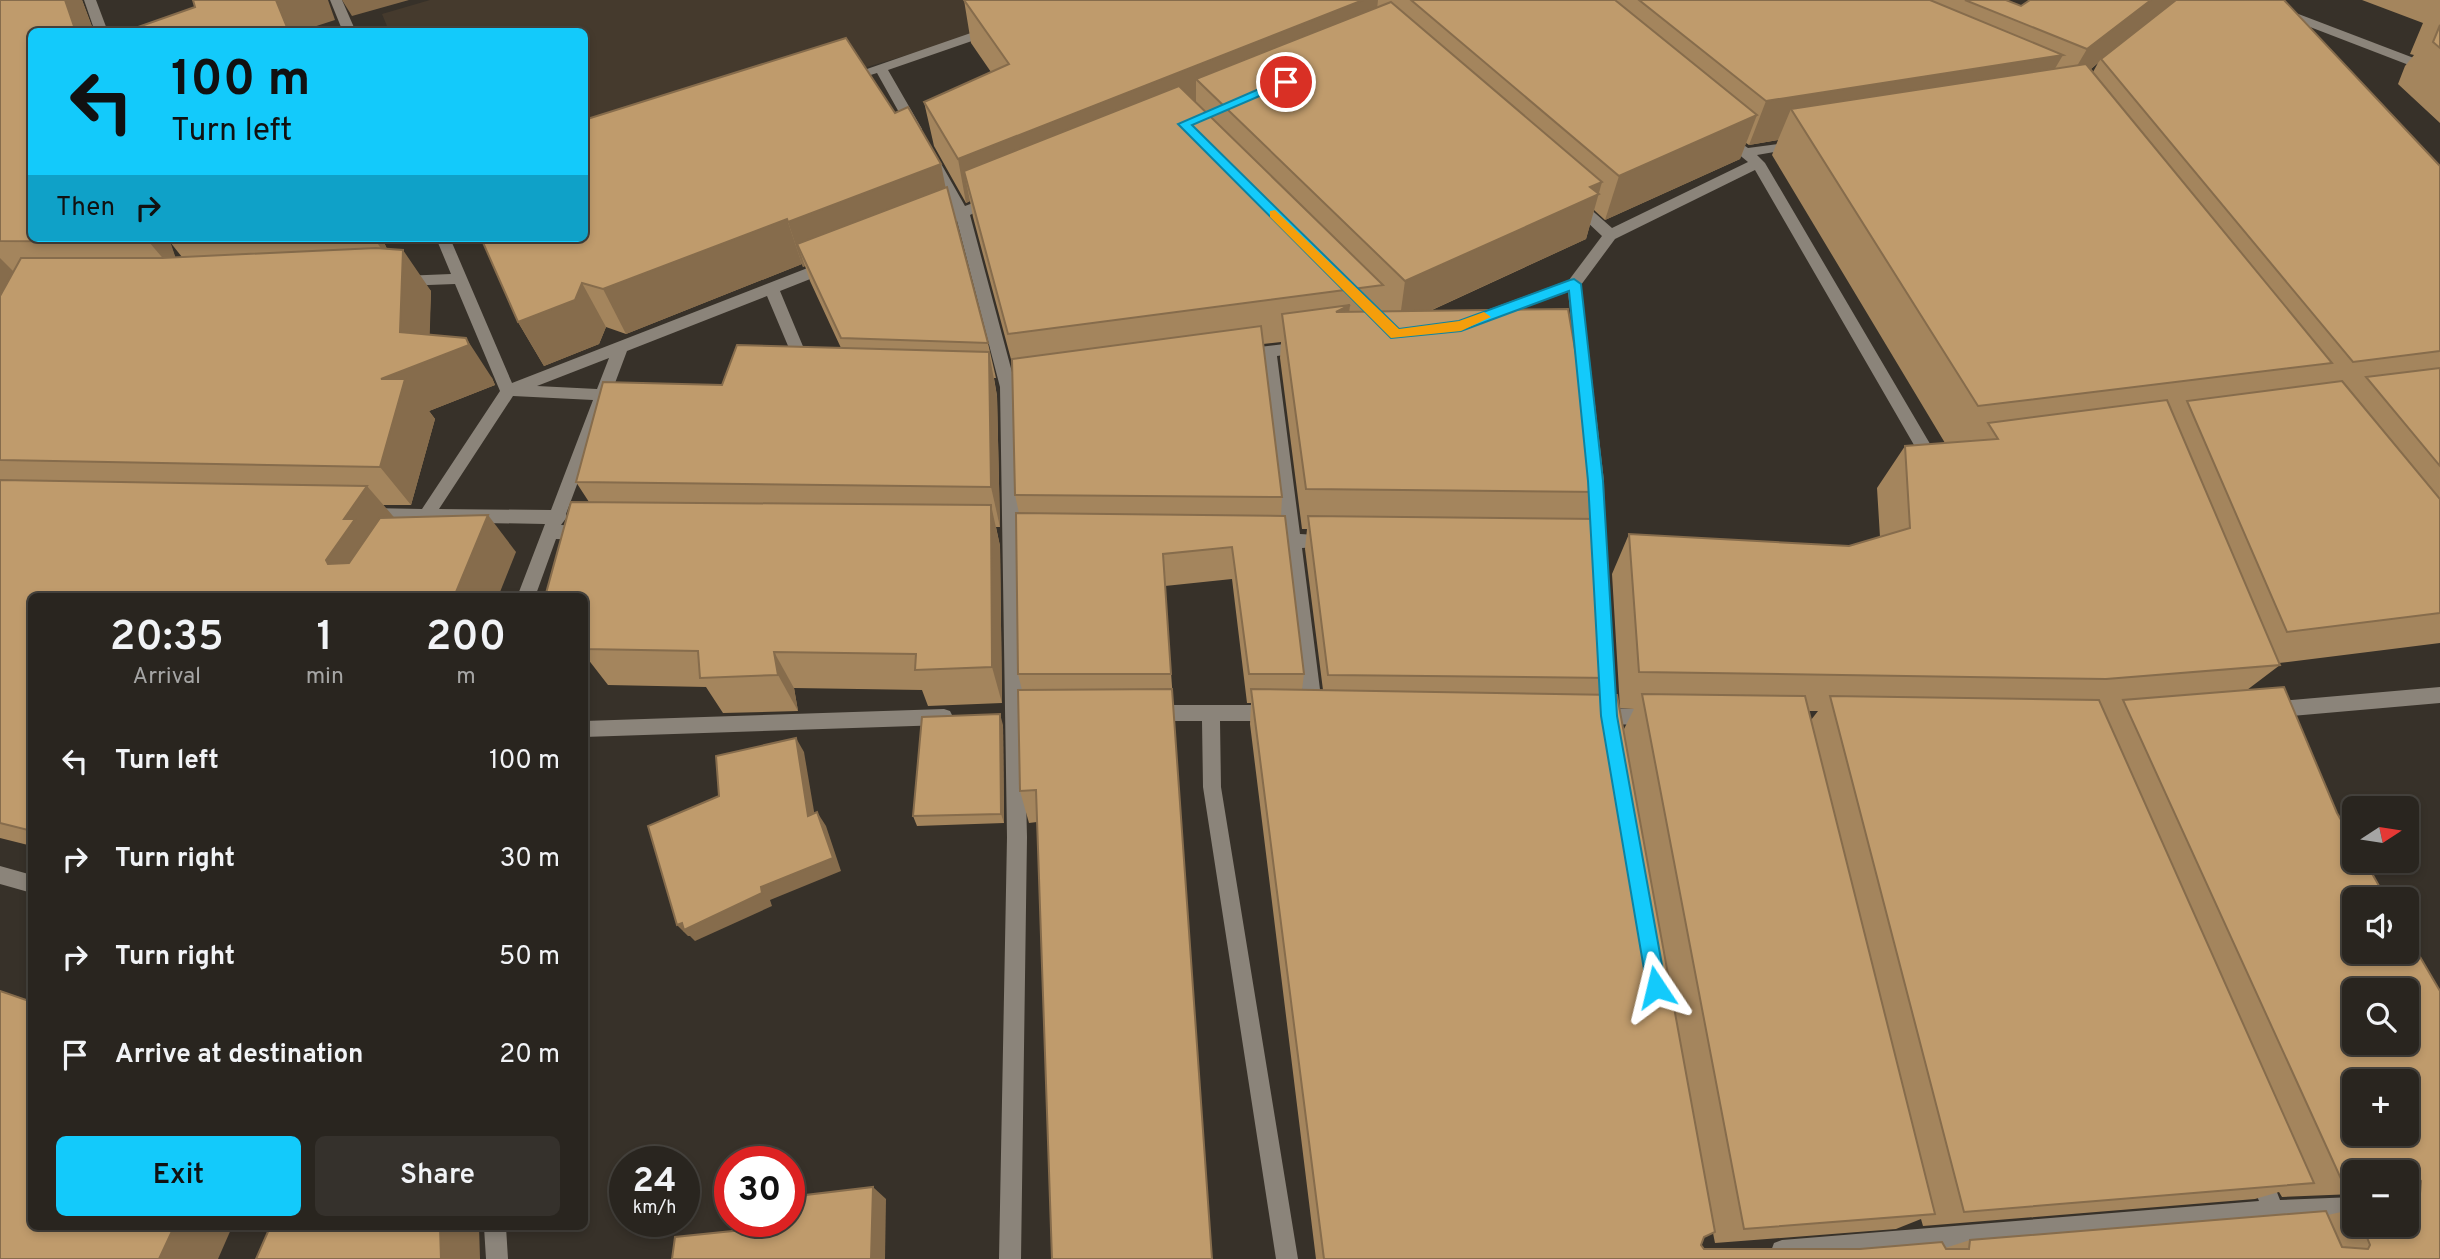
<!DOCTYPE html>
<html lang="en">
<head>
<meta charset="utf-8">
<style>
	:root { --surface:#29251f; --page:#35312c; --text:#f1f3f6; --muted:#a5a5a4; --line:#45423d; --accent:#13cafb }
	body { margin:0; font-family:Overpass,sans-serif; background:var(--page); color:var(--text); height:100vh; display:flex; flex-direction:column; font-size:26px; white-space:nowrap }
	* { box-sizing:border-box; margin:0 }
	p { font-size:23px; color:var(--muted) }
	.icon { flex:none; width:38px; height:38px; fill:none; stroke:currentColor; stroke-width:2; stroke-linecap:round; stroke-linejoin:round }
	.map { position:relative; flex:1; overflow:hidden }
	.sheet { position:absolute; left:28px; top:593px; width:560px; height:637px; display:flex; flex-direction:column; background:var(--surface); border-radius:10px; box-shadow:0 4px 10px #0003,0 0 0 2px var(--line) }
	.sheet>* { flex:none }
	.banner { position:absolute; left:28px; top:28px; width:560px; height:214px; border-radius:10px; box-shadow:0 4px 10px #0003,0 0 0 2px var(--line); background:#13cafb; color:#111; overflow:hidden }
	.needle { width:46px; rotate:78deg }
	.fabs { position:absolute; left:2342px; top:796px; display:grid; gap:14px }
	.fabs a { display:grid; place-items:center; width:77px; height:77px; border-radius:10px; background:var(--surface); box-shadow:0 4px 10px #0003,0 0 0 2px var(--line); font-size:35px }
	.speed { position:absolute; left:609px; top:1146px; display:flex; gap:14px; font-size:35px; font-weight:700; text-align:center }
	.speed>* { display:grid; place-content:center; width:91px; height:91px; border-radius:50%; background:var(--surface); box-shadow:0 4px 10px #0003,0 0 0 2px var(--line); line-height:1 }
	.speed small { font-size:18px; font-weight:400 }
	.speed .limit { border:10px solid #d22; background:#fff; color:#111 }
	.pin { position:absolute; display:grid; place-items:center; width:60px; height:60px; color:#fff; margin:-30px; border:4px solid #fff; border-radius:50%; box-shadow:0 2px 7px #0007 }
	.me { position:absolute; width:77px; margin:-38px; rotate:350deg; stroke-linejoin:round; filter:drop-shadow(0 0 5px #0008) }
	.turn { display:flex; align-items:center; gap:24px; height:147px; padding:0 28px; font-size:32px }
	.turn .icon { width:91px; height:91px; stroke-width:2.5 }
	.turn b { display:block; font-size:49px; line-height:60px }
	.then { display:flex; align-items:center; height:66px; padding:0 28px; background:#0003; gap:14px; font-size:26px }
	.eta { display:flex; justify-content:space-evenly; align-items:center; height:119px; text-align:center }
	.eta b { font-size:42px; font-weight:600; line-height:49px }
	.primary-button { display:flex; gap:14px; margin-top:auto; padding:14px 28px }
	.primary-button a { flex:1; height:80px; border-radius:10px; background:var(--accent); color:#111; font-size:28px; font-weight:600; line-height:80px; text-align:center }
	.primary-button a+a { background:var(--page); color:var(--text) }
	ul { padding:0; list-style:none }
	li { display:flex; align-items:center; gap:21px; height:98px; padding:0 28px }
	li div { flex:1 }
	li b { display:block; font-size:26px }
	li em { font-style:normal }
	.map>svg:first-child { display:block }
	.built { fill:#453a2d }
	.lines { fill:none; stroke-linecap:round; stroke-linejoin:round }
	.minor { fill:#8b847a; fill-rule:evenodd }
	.wall { fill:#a4855d; fill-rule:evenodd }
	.shaded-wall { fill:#866c4c }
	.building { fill:#bf9b6c; stroke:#866c4c; stroke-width:2; fill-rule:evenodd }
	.route { fill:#13cafb; stroke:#0c83a3; stroke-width:2 }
	.slow { fill:#f59e0b }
</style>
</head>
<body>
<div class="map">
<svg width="2440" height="1259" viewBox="0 0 2440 1259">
	<rect width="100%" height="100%" fill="#373129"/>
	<!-- built -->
	<polygon class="built" points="430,0 985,0 1005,26 585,151 584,32 389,31 382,14"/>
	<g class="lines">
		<!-- minor -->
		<g class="minor">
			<polygon points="84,0 96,0 108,32 95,32"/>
			<polygon points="330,0 342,0 356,32 343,32"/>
			<polygon points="2280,7 2440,68 2440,77 2276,14 2276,8"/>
			<polygon points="991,26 995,27 995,33 888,70 922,129 920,132 910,132 877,73 848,82 841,78"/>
			<polygon points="1725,132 1748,148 1802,141 1802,147 1757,155 1765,163 1936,454 1943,456 1945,460 1937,466 1925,464 1755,170 1615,239 1581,285 1604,481 1605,541 1603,546 1591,546 1589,541 1588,481 1568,292 1484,322 1477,317 1479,313 1569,280 1602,236 1569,205 1569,199 1579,199 1612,228 1748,162 1720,139 1718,136"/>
			<polygon points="934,158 939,160 965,206 994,195 1001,200 970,215 1016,387 1027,837 1021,1259 999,1259 1007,837 1000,387 957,221 935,229 928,224 954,211 927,163"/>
			<path d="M436,238h14l62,145 311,-121h10l2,4 -2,4 -53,21 32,77 -3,4h-10l-32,-76 -140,55 -61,163 1,3 -6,8 25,1 8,7 -8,7 -30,-1 -21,58h-18l28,-73 -114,-2 -9,7 -8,-7h-44l-8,-7 8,-7 52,1 78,-118 -45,-107 -53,2 -7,-5 7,-5 49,-2zM609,358l-12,31 -60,-3zM513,396l80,4 -42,110 -112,-1z"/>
			<polygon points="1301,342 1309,348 1306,352 1277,356 1300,534 1334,536 1336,541 1334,546 1302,548 1323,713 1320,719 1314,721 1308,719 1305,713 1285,548 1259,546 1257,541 1259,536 1283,534 1262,358 1242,361 1234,355 1242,349"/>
			<polygon points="2440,687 2440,703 2269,718 2263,716 2260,710 2263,704 2269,702"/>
			<polygon points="1150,705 1272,705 1278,707 1281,713 1278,719 1272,721 1220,721 1221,787 1298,1259 1276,1259 1203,787 1202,721 1150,721 1144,719 1141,713 1144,707"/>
			<polygon points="1597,708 1653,709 1659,711 1662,717 1659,723 1653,725 1597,724 1591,722 1588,716 1591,710"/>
			<polygon points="944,709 950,711 953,717 950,723 944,725 584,737 584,721"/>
			<polygon points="0,866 32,875 32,893 0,884"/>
			<polygon points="2259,1164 2267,1167 2280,1200 2354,1197 2354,1219 2290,1221 2305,1259 2283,1259 2268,1223 1822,1259 1774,1259 1771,1251 1774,1243 1782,1240 2259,1201 2248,1175 2251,1167"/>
			<polygon points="484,1227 506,1227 508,1259 486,1259"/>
		</g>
	</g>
	<!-- wall -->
	<g class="wall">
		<path d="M0,0h82l12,32h-62v206h350l5,11 44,42 -2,44 63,43 3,7 -66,26 6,8 -24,86h-28l11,13 122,34 -484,45v249l-32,-8zM170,242l12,15h-7z"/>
		<path d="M964,0h1042l434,166v477l-161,20 1,2 -33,25 90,123 69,139 34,307h-1124l-66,-535 1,-21h-4l-15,-124 -67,7 47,673 -175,-437 -8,1 -9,-32 2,-101 -4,-16 1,-161 -4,-18 -3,-132 -39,-146 -3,-16 -4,2 -32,-57 -10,-44 67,-30 -20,-29zM2098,63l-5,9 -2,-3zM1778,140l-6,15 173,288 -40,3 -28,42 3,49 -31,9 -220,-12 -17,40 8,134 14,1 -10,20 -20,-35 7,-16 -22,-159 11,-27 -170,-181 156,-72 8,-29 11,10 135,-61 6,-16 3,2zM1281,342l-1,16 22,171h5l-2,20 18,141h-21l2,-16 -23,-158 1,-19 -19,-153zM1809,711h9l-7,9zM2354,1172h52v53h-52v-16l-26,6 -358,25 -25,8 -241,1 -3,-4 3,-8 9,-4 2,10 181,-14 25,-10 2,7 332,-27 24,-7 3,5 72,-3z"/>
		<polygon points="2362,0 2440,0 2440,123 2398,84 2405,66 2414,55 2410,54 2423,23"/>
		<polygon points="895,113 946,187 988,343 996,378 994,378 997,396 1000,527 996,527 1000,546 1002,703 928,706 922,690 794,688 798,711 723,713 706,687 608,685 584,654 584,597 545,597 589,502 576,482 722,385 841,348 810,281 805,266 803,267 802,264 626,334 606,327 599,344 544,366 518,322 481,238"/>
		<polygon points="1003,725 1004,823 917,826 913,816"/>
	</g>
	<!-- shaded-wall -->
	<g class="shaded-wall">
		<polygon points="65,0 82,0 94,32 76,32"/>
		<polygon points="276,0 328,0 335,20 298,32 289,32"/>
		<polygon points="342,0 409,0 352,16"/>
		<polygon points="1363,0 1378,0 1374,38 1196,79 1196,110 964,171 970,201 966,203 958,159"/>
		<polygon points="2151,0 2180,0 2101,59 2098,63 2061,93 2087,49"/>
		<polygon points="2063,55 2037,99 1791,109 1778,140 1749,145 1766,101"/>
		<polygon points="1757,115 1740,159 1605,220 1619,176"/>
		<polygon points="941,164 950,210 797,244 805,266 803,267 788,222"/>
		<polygon points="1602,182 1586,239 1399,325 1405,281"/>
		<polygon points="787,219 802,264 626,334 603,289"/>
		<polygon points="147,238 169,238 184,283 149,242"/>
		<polygon points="374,238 382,238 398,274"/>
		<polygon points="403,250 431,291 429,360 466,338 492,378 495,385 429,411 435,419 411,505 380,467 381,379 400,332"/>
		<polygon points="0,258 41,299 0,375"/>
		<polygon points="582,283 606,327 599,344 544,366 518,322"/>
		<polygon points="1350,305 1345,349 1336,312"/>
		<polygon points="989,352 997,396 1000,527 991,487"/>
		<polygon points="367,486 399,523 361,596 328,564 326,560 344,519"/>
		<polygon points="991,505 1000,546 1002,703 992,667"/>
		<polygon points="488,515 516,552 498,597 454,597"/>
		<polygon points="774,652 794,688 798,711 778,675"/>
		<polygon points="1000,714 1003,725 1004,823 1001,814"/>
		<polygon points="796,738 804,752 817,829 808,816"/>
		<polygon points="817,812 826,826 841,871 770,900 772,906 695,941 690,936 688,936 677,925 761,887"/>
		<polygon points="873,1187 886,1199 885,1259 871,1259"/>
		<polygon points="174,1227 232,1227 218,1259 159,1259"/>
		<polygon points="440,1227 479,1227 480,1259 441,1259"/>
	</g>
	<!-- building -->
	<g class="building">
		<polygon points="0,0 65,0 76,32 32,32 32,238 147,238 149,242 0,241"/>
		<polygon points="193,0 276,0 289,32 124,32 195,7"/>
		<polygon points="964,0 1363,0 958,159 924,102 1009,64"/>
		<polygon points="1411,0 1615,0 1757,115 1619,176"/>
		<polygon points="1639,0 1930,0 2063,55 1766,101"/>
		<polygon points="1965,0 2006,0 2021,6 2030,0 2151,0 2087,49"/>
		<polygon points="2176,0 2284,0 2440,166 2440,351 2353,362 2101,59"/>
		<polygon points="1391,2 1602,182 1590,187 1599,194 1405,281 1196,79"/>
		<polygon points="2440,25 2440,48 2433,42"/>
		<polygon points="846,38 895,113 908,107 941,164 788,222 787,219 603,289 582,283 575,300 518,322 481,238 584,238 584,120"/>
		<polygon points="2086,64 2332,363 1978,406 1791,109"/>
		<polygon points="1179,86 1383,285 1008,334 964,171"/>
		<polygon points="947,187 988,343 841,338 797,244"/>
		<polygon points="168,238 241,238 169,241"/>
		<polygon points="376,248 403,250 400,332 466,338 469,345 381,379 405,379 380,467 0,460 0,296 21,258 162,258"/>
		<polygon points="1350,305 1336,312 1568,309 1600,492 1306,489 1282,314"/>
		<polygon points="1261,326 1282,497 1015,495 1012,359"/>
		<polygon points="737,345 989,352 991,487 576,482 603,382 722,385"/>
		<polygon points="2440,368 2440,466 2366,377"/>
		<polygon points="2342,381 2440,499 2440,613 2287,632 2187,401"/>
		<polygon points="2167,400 2280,665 2106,679 1639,672 1629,534 1849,546 1910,528 1905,446 1998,439 1988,423"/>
		<polygon points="0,480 367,486 344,519 355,519 326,560 328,564 349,563 380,518 488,515 454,597 32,597 32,831 0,823"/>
		<polygon points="571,502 991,505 992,667 915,670 916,654 774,652 778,675 700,678 698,651 584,649 584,597 575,597 575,595 545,597"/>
		<polygon points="1016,513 1285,516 1304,674 1249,674 1232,547 1163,554 1171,674 1018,674"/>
		<polygon points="1308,516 1600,519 1611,678 1328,675"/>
		<path d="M2284,687l53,126 17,29v19h11l22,39h-33v52h52v-19l34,58v268h-1116l-73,-570 366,6 98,537 -11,5 -3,8 3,4h156l82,-7 4,7h23l1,-9 356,-29 16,36 26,2 2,-4 -8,-20h44v-18h13l2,-26 -3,-3 -12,1v-7h-52v9h-12l-219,-481zM2354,990h52v53h-52zM2354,1082h52v52h-52z"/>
		<polygon points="1172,689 1212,1259 1052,1259 1036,790 1020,791 1018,690"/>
		<polygon points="1642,694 1805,696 1935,1214 1744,1229"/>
		<polygon points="1830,696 2099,700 2314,1183 1964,1212"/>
		<polygon points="1000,714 1001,814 913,816 922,717"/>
		<polygon points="796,738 808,816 817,812 833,858 761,887 762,893 684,930 682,923 677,925 648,826 719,796 716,756"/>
		<polygon points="0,991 32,1002 32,1227 174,1227 159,1259 0,1259"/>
		<polygon points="873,1187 871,1259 672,1259 675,1237 742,1230 743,1222 789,1222 789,1197"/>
		<polygon points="270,1227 440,1227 441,1259 256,1259"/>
	</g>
	<!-- route -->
	<polygon class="route" points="1282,79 1292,82 1192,125 1399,329 1459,321 1570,280 1574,279 1581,284 1603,481 1617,716 1666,987 1663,994 1656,996 1650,994 1647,987 1601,716 1588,481 1569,291 1461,331 1391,338 1178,124"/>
	<!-- slow -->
	<polygon class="slow" points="1275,210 1399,329 1459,321 1484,312 1491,317 1461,331 1391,338 1270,217 1270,211"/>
</svg>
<div class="fabs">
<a><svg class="needle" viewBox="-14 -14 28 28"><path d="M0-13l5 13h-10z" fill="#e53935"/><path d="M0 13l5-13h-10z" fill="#a5a5a4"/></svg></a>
<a><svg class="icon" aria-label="sound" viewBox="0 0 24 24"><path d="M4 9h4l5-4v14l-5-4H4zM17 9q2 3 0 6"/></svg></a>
<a><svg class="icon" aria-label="search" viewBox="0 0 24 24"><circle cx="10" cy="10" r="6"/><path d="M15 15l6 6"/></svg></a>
<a>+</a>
<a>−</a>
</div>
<div class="speed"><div>24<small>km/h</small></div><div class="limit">30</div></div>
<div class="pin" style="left:1286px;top:82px;background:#d93025"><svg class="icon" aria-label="arrive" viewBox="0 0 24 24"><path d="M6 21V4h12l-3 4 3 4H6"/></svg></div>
<svg class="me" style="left:1656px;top:987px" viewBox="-20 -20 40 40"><path d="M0-17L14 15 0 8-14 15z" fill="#13cafb" stroke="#fff" stroke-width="4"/></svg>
<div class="banner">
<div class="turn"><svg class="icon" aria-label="left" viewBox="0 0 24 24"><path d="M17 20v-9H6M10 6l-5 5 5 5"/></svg><div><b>100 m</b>Turn left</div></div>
<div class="then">Then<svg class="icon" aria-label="right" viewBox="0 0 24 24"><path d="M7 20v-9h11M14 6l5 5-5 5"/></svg></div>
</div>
<section class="sheet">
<div class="eta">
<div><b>20:35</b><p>Arrival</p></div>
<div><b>1</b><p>min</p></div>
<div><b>200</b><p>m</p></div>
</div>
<ul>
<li><svg class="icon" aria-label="left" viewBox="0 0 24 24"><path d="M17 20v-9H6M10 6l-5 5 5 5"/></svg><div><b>Turn left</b></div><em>100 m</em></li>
<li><svg class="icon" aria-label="right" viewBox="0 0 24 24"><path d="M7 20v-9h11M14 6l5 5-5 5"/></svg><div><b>Turn right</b></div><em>30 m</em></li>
<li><svg class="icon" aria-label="right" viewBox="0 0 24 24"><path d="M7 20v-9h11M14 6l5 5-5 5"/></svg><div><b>Turn right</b></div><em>50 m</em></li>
<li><svg class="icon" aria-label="arrive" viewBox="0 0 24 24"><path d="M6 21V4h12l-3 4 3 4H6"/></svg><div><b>Arrive at destination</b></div><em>20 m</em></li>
</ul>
<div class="primary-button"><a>Exit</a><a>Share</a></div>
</section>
</div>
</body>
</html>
